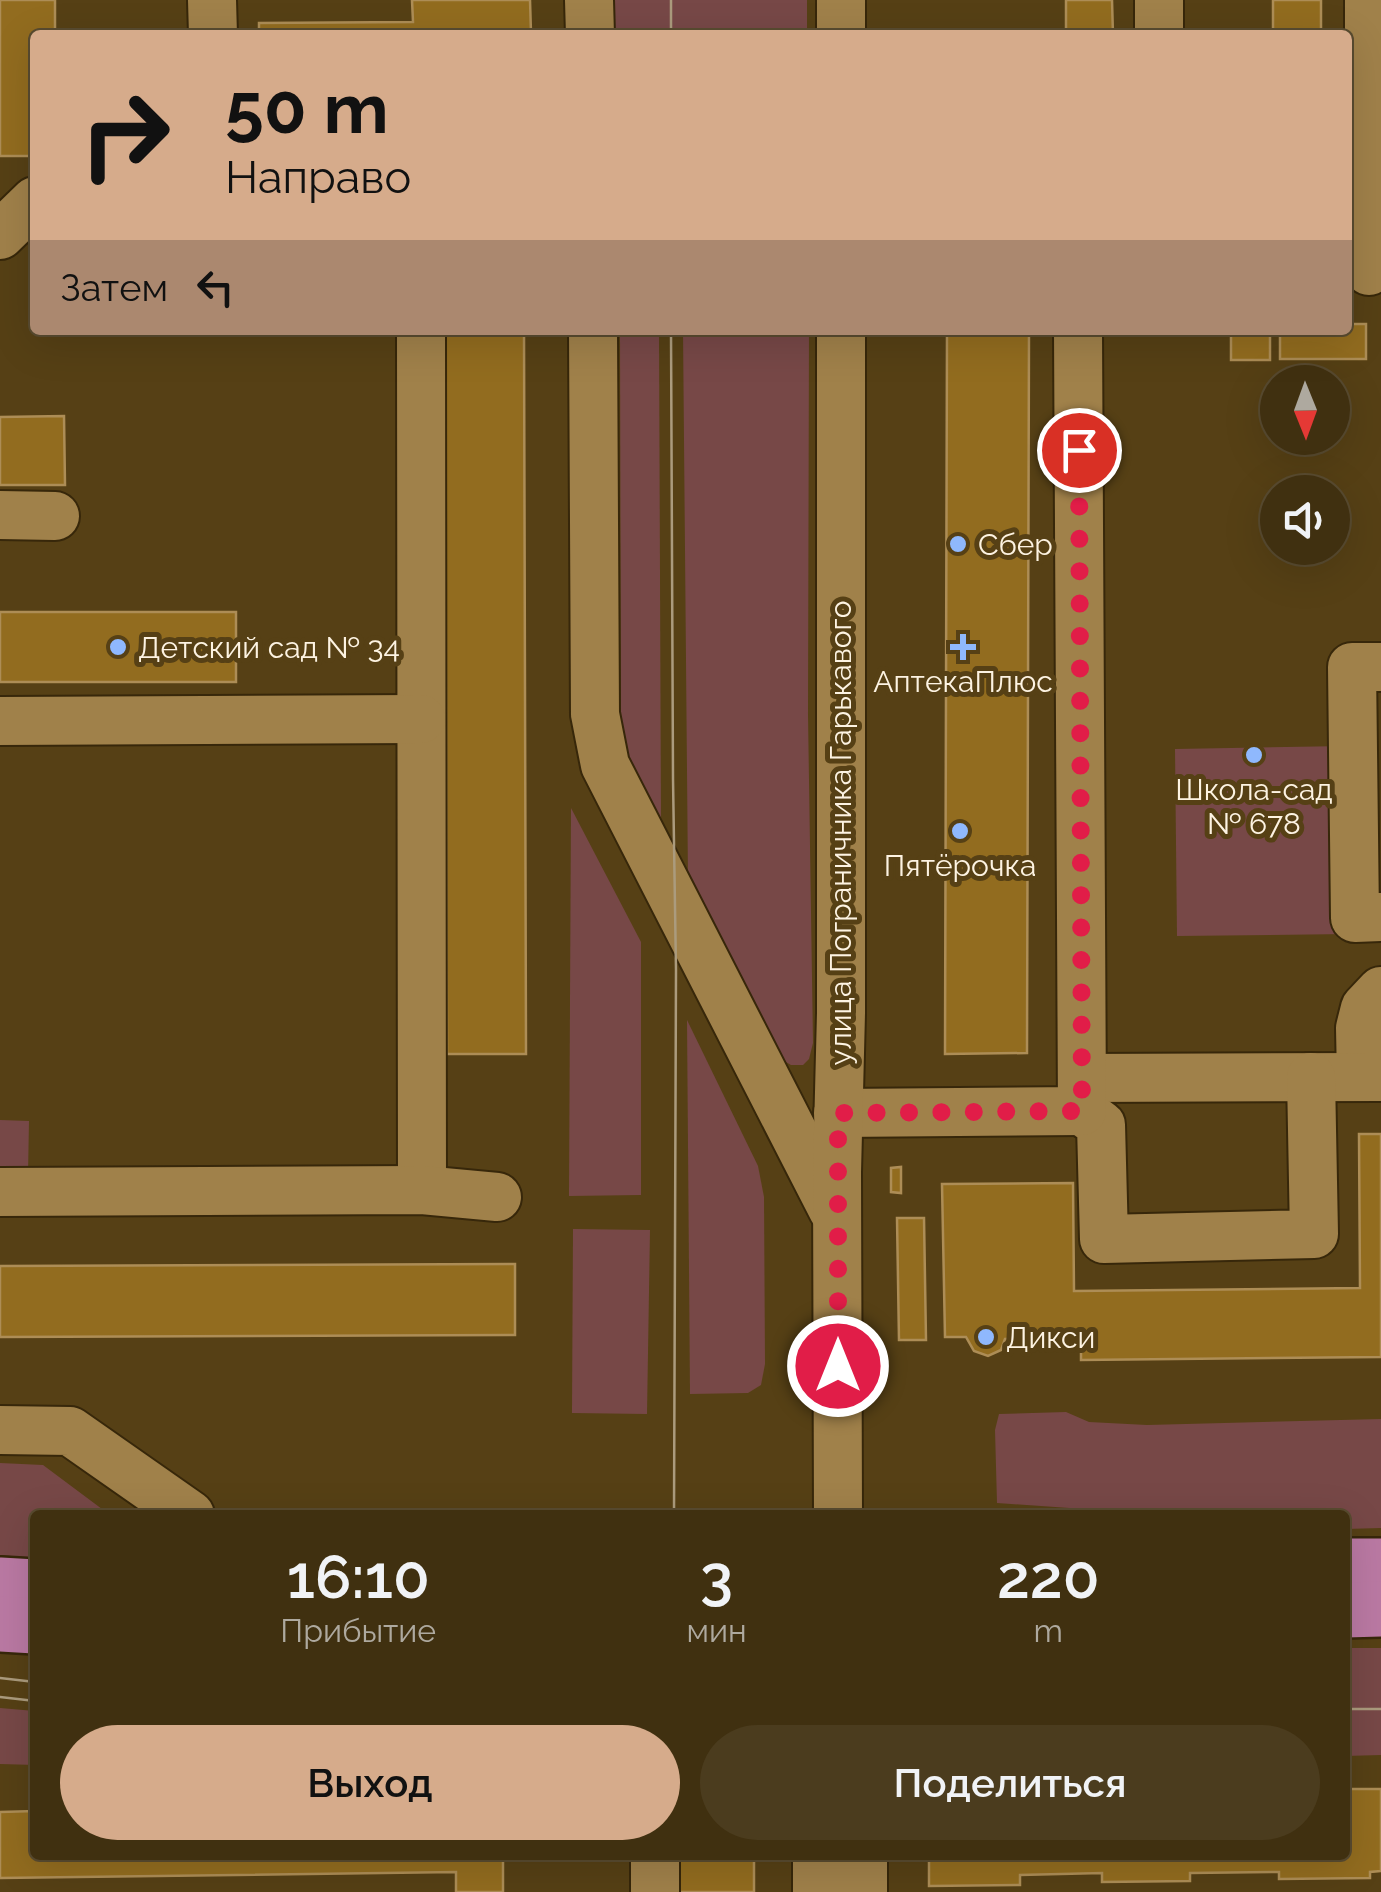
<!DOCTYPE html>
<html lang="ru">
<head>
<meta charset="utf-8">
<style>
	:root { --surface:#403010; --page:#4b3c1e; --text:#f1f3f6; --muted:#aea99f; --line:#594b30; --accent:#d6ab8b }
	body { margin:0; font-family:Raleway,sans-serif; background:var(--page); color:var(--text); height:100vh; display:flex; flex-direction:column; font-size:38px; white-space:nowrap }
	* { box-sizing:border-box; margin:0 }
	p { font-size:32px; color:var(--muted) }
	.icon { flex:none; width:55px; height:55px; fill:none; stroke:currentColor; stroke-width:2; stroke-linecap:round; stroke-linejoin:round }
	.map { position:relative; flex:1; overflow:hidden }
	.panel { position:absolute; left:30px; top:1510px; width:1320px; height:350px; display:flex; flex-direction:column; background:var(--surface); border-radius:10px; box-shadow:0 10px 40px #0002,0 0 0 2px var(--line) }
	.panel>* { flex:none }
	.banner { position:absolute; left:30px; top:30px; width:1322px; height:305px; border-radius:10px; box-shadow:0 10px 40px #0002,0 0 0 2px var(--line); background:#d6ab8b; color:#111; overflow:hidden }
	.needle { width:65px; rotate:179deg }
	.buttons { position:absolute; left:1260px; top:365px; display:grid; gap:20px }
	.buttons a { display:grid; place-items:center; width:90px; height:90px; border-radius:50%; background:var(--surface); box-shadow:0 10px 40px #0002,0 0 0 2px var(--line); font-size:50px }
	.pin { position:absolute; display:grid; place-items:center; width:85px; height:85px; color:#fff; margin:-42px; border:5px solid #fff; border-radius:50%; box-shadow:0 2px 10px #0007 }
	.me { position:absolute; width:110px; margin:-55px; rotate:0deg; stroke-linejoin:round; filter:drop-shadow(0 0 8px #0008) }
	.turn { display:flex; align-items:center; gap:35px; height:210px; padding:0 30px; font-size:45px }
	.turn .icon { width:130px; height:130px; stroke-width:2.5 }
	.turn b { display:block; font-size:70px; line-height:85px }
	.then { display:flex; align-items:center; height:95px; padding:0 30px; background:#0003; gap:20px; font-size:38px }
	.eta { display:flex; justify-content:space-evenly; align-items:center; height:170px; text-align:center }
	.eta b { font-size:60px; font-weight:600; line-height:70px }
	.button { display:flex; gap:20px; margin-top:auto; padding:20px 30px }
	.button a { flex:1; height:115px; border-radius:60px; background:var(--accent); color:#111; font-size:40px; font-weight:600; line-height:115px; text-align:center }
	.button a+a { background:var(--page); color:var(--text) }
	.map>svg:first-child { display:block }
	.green { fill:#774847 }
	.building { fill:#926c1f; stroke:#ad8d56; stroke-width:2.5 }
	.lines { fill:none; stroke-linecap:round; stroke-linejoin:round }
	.minor-casing { stroke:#37270a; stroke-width:52 }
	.major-casing { stroke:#37270a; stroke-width:60 }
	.minor { stroke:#a0814a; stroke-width:48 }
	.major { stroke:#ba79a3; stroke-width:55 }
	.tram { stroke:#ab9b7d; stroke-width:2.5 }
	.route { stroke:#e11d48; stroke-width:18; stroke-dasharray:0 32.4 }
	.poi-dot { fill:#8fb8fd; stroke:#564015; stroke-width:4 }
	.labels { text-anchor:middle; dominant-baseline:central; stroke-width:10; stroke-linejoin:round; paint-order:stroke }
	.poi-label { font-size:30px; fill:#fdf3e2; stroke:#564015; text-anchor:start }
	.street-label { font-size:30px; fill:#fdf3e2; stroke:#564015 }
</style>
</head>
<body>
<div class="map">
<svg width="1381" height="1892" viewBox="0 0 1381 1892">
	<rect width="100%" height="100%" fill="#564015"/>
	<!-- green -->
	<g class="green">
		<polygon points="614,0 807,0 807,35 613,35"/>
		<polygon points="620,330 659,330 661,821 632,771 621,729"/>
		<polygon points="683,330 809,330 808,714 813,1043 809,1059 803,1065 791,1065 779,1058 688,881"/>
		<polygon points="1346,746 1348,934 1177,936 1175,749"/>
		<polygon points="571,808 641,942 641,1195 569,1196"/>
		<polygon points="687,1020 758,1166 764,1197 765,1364 761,1385 748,1393 690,1394"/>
		<polygon points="0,1120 29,1121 28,1174 0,1173"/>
		<polygon points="573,1229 650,1230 647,1414 572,1413"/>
		<polygon points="1066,1412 1089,1422 1147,1425 1381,1419 1381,1528 1345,1529 1345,1515 1169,1515 997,1503 995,1430 999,1414"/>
		<polygon points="0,1463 43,1465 110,1515 35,1515 35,1558 0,1555"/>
		<polygon points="1345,1648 1381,1648 1381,1755 1345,1756"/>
		<polygon points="0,1708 35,1711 35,1765 0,1764"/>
	</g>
	<!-- building -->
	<g class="building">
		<polygon points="0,0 55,0 55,35 35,35 35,156 0,156"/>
		<polygon points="412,0 530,0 531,33 259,35 259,23 413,22"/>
		<polygon points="1066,0 1112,0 1113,35 1066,35"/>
		<rect x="1273" y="0" width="48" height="35"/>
		<polygon points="1348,324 1366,324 1366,359 1280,359 1280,330 1348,330"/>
		<polygon points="445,330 524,330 526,1054 447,1054"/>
		<polygon points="947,330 1029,330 1027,1053 945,1054"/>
		<rect x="1231" y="330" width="39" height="30"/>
		<polygon points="64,416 65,485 0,485 0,417"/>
		<rect x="0" y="612" width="236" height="70"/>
		<polygon points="1359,1134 1381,1134 1381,1357 1081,1360 1081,1336 1005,1339 1001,1350 988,1356 974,1351 966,1337 945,1337 942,1184 1073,1183 1074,1291 1360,1288"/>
		<polygon points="901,1167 901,1193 891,1192 891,1168"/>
		<polygon points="897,1218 924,1218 926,1340 899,1340"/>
		<polygon points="515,1264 515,1335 0,1337 0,1266"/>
		<polygon points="1345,1789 1381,1789 1381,1871 1370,1872 1370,1878 1279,1879 1279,1872 1190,1873 1190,1881 1102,1882 1102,1873 1020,1875 1020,1885 929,1886 929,1855 1345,1855"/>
		<polygon points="35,1811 35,1855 503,1855 503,1892 456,1892 456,1872 0,1878 0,1812"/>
		<rect x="678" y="1855" width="76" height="37"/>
	</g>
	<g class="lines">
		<defs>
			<g id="minor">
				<polyline points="212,0 213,35"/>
				<polyline points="589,0 590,35"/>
				<polyline points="1369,0 1369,271"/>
				<polyline points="841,35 841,0"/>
				<polyline points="1159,35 1159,0"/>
				<polyline points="0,235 35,201"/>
				<polyline points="421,330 422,1190"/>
				<polyline points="593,330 595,714 605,765 833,1210"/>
				<polyline points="0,515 55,516"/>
				<polyline points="1381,667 1352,667 1355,918 1381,917"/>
				<polyline points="0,721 421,719"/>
				<polyline points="1361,1077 1360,1028 1365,1008 1381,991"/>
				<polyline points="1083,1078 1381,1077"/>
				<polyline points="1082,1111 1101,1125 1104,1239 1314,1234 1311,1077"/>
				<polyline points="838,1113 1082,1111 1078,330"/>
				<polyline points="0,1192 422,1190 497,1197"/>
				<polyline points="0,1430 70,1431 190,1515"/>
				<polyline points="838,1515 837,1172 841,1013 841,330"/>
				<polyline points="655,1855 655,1892"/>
				<polyline points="863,1855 863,1892"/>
				<polyline points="817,1892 817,1855"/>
			</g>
			<g id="major">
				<polyline points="1345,1566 1381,1566"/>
				<polyline points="0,1585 35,1587"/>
				<polyline points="1345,1610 1381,1609"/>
				<polyline points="0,1624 35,1626"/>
			</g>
		</defs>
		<!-- minor casing -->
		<use href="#minor" class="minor-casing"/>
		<!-- major casing -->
		<use href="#major" class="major-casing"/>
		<!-- minor -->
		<use href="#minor" class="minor"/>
		<!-- major -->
		<use href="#major" class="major"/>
		<!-- tram -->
		<g class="tram">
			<polyline points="671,35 671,0"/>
			<polyline points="671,330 673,779 676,970 674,1515"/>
			<polyline points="0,1678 35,1682"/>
			<polyline points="0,1697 35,1701"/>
			<polyline points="1345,1709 1381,1709"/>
		</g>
	</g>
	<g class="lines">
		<!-- route -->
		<polyline class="route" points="838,1366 838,1113 1082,1111 1079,450"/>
	</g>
	<!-- markers -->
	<g class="poi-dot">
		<circle cx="958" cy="544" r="10"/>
		<circle cx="118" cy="647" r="10"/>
		<path d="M958 632h10v10h10v10h-10v10h-10v-10h-10v-10h10z"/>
		<circle cx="1254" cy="755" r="10"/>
		<circle cx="960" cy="831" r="10"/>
		<circle cx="986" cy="1337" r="10"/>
	</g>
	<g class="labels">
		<!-- poi labels -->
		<g class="poi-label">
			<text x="978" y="544">Сбер</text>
			<text x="138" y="647">Детский сад № 34</text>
			<text x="963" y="681" text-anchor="middle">АптекаПлюс</text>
			<text x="1254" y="789" text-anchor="middle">Школа-сад<tspan x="1254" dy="34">№ 678</tspan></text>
			<text x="960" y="865" text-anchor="middle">Пятёрочка</text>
			<text x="1006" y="1337">Дикси</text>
		</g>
		<!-- street labels -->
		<g class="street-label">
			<text transform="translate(840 833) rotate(-90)">улица Пограничника Гарькавого</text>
		</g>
	</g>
</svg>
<div class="buttons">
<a><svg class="needle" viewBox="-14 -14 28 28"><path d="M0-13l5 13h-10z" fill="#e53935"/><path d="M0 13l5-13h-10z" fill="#aea99f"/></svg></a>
<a><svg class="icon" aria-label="sound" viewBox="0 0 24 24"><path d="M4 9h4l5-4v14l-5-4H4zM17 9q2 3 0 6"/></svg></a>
</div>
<div class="pin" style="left:1079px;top:450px;background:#d93025"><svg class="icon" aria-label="arrive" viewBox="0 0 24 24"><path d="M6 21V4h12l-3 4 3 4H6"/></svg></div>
<svg class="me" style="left:838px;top:1366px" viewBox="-20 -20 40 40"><circle r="17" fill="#e11d48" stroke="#fff" stroke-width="3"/><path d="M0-11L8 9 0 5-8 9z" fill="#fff"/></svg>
<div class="banner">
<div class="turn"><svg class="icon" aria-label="right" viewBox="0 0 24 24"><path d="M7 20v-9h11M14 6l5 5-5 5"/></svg><div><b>50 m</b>Направо</div></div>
<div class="then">Затем<svg class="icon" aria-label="left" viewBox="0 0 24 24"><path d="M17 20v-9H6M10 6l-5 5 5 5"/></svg></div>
</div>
<section class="panel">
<div class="eta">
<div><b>16:10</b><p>Прибытие</p></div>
<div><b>3</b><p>мин</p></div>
<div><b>220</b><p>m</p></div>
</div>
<div class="button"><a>Выход</a><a>Поделиться</a></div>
</section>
</div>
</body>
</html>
